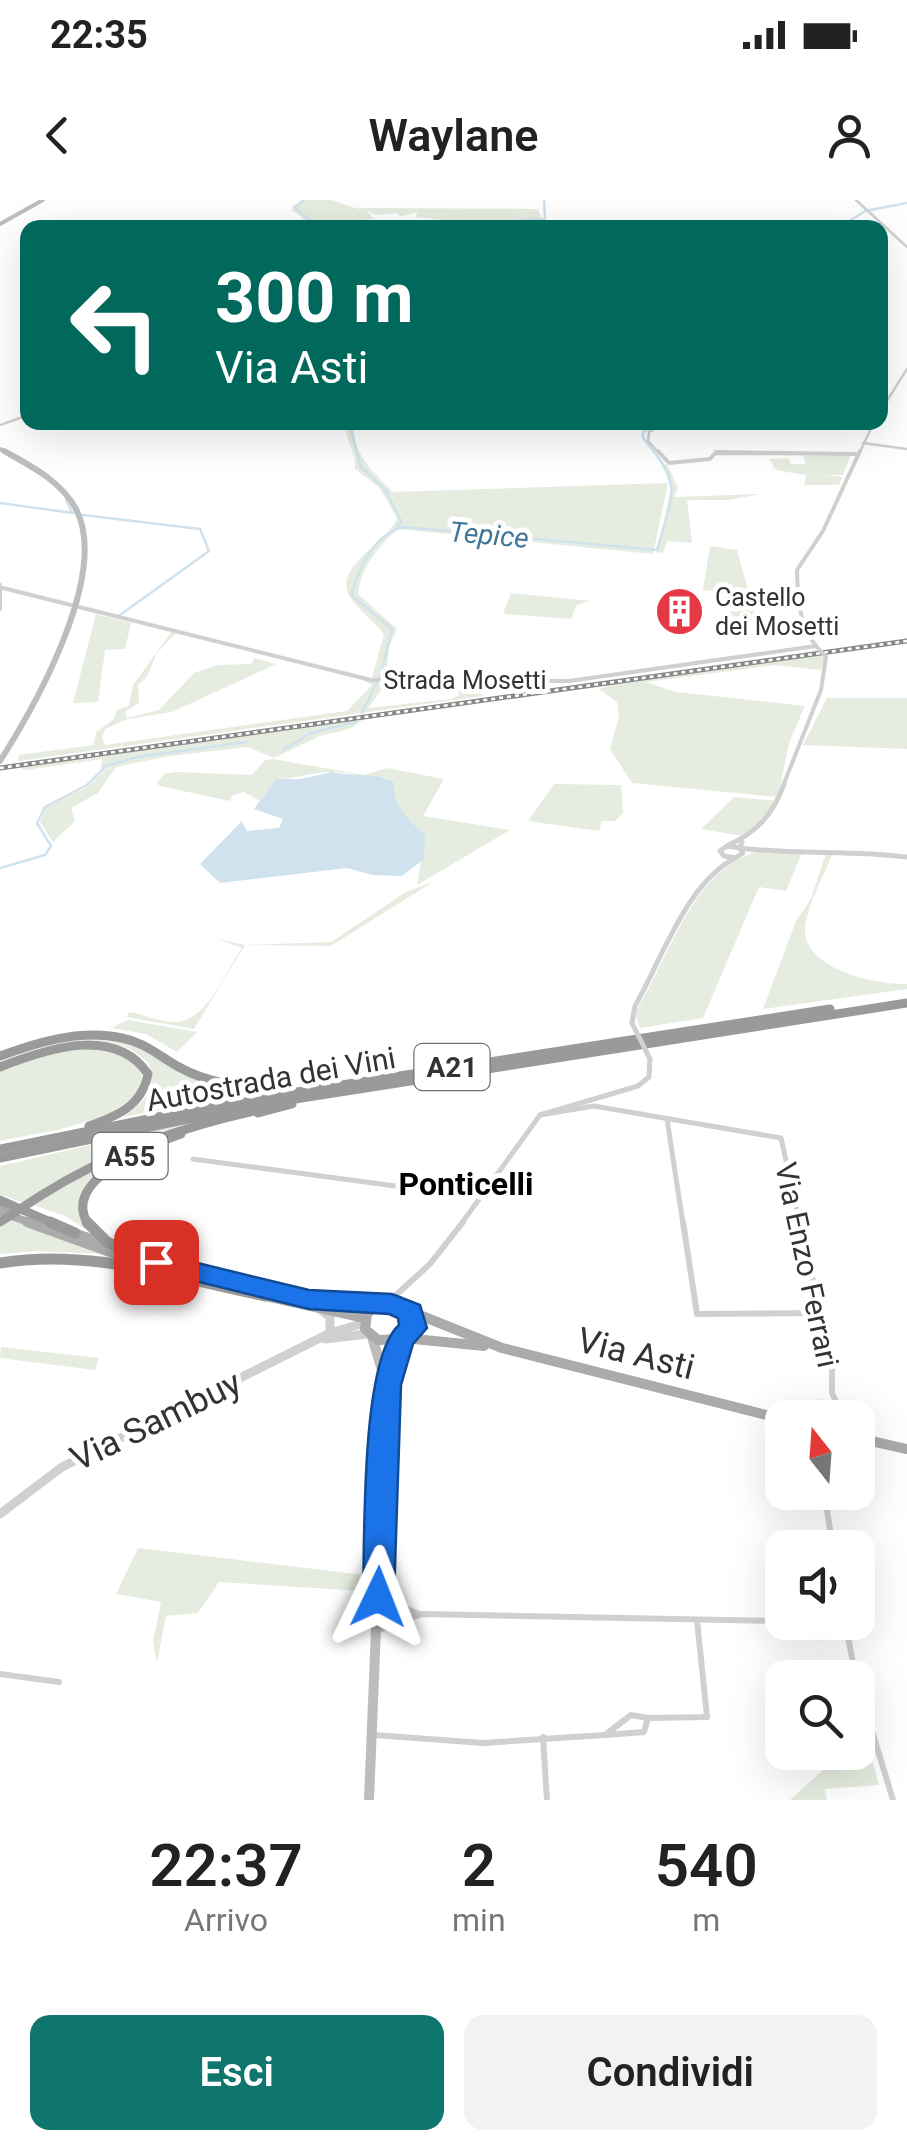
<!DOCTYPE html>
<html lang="it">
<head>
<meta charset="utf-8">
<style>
	:root { --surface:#fff; --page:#f2f2f2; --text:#222; --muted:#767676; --accent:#0f766e }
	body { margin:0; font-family:Roboto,sans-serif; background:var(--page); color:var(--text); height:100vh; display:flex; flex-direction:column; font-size:38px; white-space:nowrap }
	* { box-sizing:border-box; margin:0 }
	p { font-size:32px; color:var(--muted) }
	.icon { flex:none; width:55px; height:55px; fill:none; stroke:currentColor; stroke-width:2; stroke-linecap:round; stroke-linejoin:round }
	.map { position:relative; height:1600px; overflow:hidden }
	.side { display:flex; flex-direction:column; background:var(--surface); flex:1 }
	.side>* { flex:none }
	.hud { position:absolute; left:20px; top:20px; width:868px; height:210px; border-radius:20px; box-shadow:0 10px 40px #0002; background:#00695c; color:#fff; overflow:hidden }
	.needle { width:65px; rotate:343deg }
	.buttons { position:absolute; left:765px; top:1200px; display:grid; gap:20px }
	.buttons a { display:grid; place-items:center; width:110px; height:110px; border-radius:20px; background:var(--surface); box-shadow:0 10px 40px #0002; font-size:50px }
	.pin { position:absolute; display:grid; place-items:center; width:85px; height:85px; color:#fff; margin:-42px; border-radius:20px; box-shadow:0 5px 15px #0006 }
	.me { position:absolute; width:110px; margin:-55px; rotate:2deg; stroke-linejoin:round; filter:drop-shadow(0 0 8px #0008) }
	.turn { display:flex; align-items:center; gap:35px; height:210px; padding:0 30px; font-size:45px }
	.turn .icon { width:130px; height:130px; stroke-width:2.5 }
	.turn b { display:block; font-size:70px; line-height:85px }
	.eta { display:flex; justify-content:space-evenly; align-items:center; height:170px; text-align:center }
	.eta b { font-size:60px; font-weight:600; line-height:70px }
	.cta { display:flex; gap:20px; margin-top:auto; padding:20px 30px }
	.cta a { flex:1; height:115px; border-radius:20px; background:var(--accent); color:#fff; font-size:40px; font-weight:600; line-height:115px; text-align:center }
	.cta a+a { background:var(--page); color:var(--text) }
	.status { display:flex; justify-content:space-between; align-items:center; height:70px; padding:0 50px; background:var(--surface); direction:ltr }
	.status svg { height:28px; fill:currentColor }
	header { display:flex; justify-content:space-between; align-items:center; height:130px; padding:0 30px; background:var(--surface); font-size:45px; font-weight:600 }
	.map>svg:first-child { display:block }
	.green { fill:#e6ecdf }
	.water { fill:#cfe2ee }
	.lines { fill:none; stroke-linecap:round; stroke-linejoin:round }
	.stream { stroke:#cfe2ee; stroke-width:2.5 }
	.minor-far3 { stroke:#d0d0d0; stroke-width:2.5 }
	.minor-far2 { stroke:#d0d0d0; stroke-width:4 }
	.minor-far1 { stroke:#d0d0d0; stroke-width:5 }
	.minor { stroke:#d0d0d0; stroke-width:6 }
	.tertiary { stroke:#d0d0d0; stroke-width:9 }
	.secondary-far2 { stroke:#bdbdbd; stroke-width:4 }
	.secondary-far1 { stroke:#bdbdbd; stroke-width:6 }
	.secondary { stroke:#bdbdbd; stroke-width:10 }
	.primary-far1 { stroke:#ababab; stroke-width:8 }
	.primary { stroke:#ababab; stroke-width:10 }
	.motorway-far1 { stroke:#9a9a9a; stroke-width:9 }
	.motorway { stroke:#9a9a9a; stroke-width:11 }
	.rail-casing { stroke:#888; stroke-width:5 }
	.rail { stroke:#fff; stroke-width:2.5; stroke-dasharray:4; stroke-linecap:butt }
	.minor-bridge-far1 { stroke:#d0d0d0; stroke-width:4 }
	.minor-bridge { stroke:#d0d0d0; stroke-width:5 }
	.motorway-bridge { stroke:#9a9a9a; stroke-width:9 }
	.route { fill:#1a73e8; stroke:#114b97; stroke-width:2.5 }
	.labels { text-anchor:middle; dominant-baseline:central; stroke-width:10; stroke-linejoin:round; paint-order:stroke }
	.far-poi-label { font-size:25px; fill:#333; stroke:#fff; text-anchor:start }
	.far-street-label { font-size:25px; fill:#333; stroke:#fff }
	.far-water-label { font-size:28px; font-style:italic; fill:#3f7597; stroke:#fff }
	.shield { fill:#fff; stroke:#707070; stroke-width:2.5 }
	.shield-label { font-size:28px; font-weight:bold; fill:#333 }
	.street-label { font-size:30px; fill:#333; stroke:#fff }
	.neighbourhood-label { font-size:32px; font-weight:bold; fill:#000; stroke:#fff }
	.near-street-label { font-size:35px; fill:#333; stroke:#fff }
</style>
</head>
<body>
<div class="status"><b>22:35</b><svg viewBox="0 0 49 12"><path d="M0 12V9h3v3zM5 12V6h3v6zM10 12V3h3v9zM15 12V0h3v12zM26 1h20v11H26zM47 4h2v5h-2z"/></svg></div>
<header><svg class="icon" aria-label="back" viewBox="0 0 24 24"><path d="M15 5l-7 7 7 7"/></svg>Waylane<svg class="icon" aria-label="person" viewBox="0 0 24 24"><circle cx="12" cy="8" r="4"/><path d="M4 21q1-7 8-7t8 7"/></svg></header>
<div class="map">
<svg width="907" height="1600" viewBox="0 0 907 1600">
	<rect width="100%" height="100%" fill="#fff"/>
	<!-- green -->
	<g class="green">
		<path d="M301,0h30l30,10 -3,-2 180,1 3,9c-36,4 -65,13 -101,7l2,-5 -27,-3 3,-5 -19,5 -1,-4 -22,2 -10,-5 8,9 -55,4 2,4h-4l-2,-4 -13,-1 1,-4 -12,-8z"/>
		<path d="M346,223h9c-6,28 20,51 38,69l275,-9 -15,71 -255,-25c-18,15 -38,40 -40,65l39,35 -8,18 -3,32 -14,-1 12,-44c-10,-13 -25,-23 -34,-37 -19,-30 41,-57 47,-79l-18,-31 -24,-18c2,-18 -11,-29 -9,-46z"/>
		<polygon points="851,255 843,275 824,275 842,277 839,285 804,285 806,275 776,270 769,259 788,258 791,264 806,264 803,256"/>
		<polygon points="667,264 678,288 674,297 761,294 727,300 687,300 692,343 667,341 663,353 657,352 671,288 663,265"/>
		<polygon points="710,346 737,350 757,423 724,418 728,411 738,412 741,394 703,390"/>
		<polygon points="511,393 590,401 577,405 571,419 503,414"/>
		<polygon points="96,414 131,423 125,449 105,450 98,502 73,503"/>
		<polygon points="172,431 176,433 156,454 147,477 138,485 139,503 125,512 127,518 159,510 194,473 218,465 251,464 254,458 276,464 172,512 127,519 105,529 102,537 105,545 347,511 372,485 361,479 382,482 382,489 368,508 450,499 460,495 450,484 477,481 483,496 18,561 19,555 94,545 96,532 114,519 117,510 129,506 133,485"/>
		<polygon points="821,455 825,458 821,470 775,465 646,482 676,492 805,506 789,543 778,597 632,583 610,549 619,517 617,502 599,489 621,482"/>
		<polygon points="827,498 907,498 907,549 803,545"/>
		<polygon points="366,518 349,529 320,536 274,558 248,547 170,556 116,567 98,593 71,608 75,621 53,642 40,622 46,607 89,586 109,566 146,555 101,568 102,559 25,570 19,567 353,520 344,527"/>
		<path d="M273,559l91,16 23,-7 57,11 -21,37 87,14 -93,55 8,-50 -24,-24 -15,-33c-20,-1 -41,-7 -59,-6 -18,1 -33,7 -51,7l-16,22 -16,-9 -11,3 -3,6 -70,-15 -3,-3 7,-9 12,-2 76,3 13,-15z"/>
		<polygon points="554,584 621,585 623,613 615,621 602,621 599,631 528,621"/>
		<polygon points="734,597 777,601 771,612 742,636 701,629"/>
		<path d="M759,651l63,1 -21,3 -15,36 -27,-4 -56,131 -63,10 -5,-15c33,-52 58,-146 124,-162z"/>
		<path d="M833,652c-8,22 -25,51 -28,75 -4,42 72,58 102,57v5l-144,20 33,-88 15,-22 15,-46z"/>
		<path d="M433,682l-102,64 -86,-1 -51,84 -67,-12 2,-5c15,3 32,10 47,10 32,-2 50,-51 66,-74l-24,-9 27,6 86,-3 75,-50z"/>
		<polygon points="128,820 197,832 177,852 146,834 111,828"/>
		<path d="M98,838l39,6 49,32 32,12 41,4 -136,25c20,-15 35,-26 26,-53 -38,-42 -104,-19 -149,-2v-4l56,-16z"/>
		<path d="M82,848l41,4 19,17c5,53 -103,63 -142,72v-72l24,-10z"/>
		<path d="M211,917c-70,18 -126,46 -186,86l-25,-8v-29z"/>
		<path d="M121,958c-30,21 -57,38 -30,75l-24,-16 -33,-12 43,-30z"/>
		<polygon points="11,1020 105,1054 35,1051 0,1054 0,1027"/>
		<polygon points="1,1147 99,1158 95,1170 0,1158"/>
		<polygon points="138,1348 364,1375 362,1391 219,1382 198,1413 166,1416 157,1463 153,1442 161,1402 116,1394"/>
		<polygon points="873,1563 879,1585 825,1589 827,1600 790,1600 825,1568"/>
	</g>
	<!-- water -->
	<path class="water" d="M332,572c19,5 47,0 62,11 -2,24 16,37 31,52l-1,24 -22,17 -30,-1 -25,-7 -127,15 -20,-19 42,-43 5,10 32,-3 4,-9 -29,-10 22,-30h25z"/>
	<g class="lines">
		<!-- stream -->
		<g class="stream">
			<polyline points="305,0 294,7 319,28"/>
			<polyline points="501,28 514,21 545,19 544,0"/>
			<polyline points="839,28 865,11 907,3"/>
			<polyline points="349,222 361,267 386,291 401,321 398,326"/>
			<polyline points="66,299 72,313"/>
			<polyline points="0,303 73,313"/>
			<polyline points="83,315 200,329 209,351 120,415"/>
			<path d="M362,513l19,-39 11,-45 -41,-34c9,-28 21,-59 52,-68l254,23c16,-57 27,-64 -14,-112v-6l18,-10"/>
			<polyline points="283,550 311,533 356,522"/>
			<polyline points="0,668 45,655 51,646 37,623 45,607 87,585 106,566 137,557 246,542"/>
		</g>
		<!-- minor-far3 -->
		<g class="minor-far3">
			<polyline points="856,0 907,47"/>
			<polyline points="880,212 907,169"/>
			<polyline points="657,222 661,225 649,232 648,241 660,254"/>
			<polyline points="0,225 28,215"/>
			<polyline points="863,243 907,249"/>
			<polyline points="714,254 844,254"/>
			<polyline points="859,254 874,222"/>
		</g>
		<!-- minor-far2 -->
		<g class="minor-far2">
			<polyline points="658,251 669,263 710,259 716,252 858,254"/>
			<polyline points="0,385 0,409"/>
			<polyline points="3,388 371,480 569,481 816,446"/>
			<polyline points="816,446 805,430 798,401 797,370 823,331 860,251"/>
			<polyline points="783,586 821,490 826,457"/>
		</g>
		<!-- minor-far1 -->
		<g class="minor-far1">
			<path d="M742,642l-2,6c55,7 111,2 167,9"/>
			<path d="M727,646c30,-14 46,-31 57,-62"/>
			<polygon points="727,646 740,648 743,653 735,658 724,656 720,651"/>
			<path d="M632,823l3,-17c27,-47 51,-122 100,-148"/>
			<polyline points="540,915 594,906 781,938 800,1024"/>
			<polyline points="667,919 683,1024"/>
			<polyline points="193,959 478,997"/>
			<polyline points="461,1024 540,915 638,886 649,877 650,859"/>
		</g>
		<!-- minor -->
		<g class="minor">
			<polyline points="683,1022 697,1114 818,1113"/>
			<polyline points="800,1022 832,1166 832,1193 839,1208"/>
			<polyline points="385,1105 430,1064 463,1022"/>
			<polyline points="824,1292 833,1348"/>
			<polyline points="378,1397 419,1414"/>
			<polyline points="845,1422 856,1478"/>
			<polyline points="379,1430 422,1414 782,1421"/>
			<polyline points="0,1474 59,1482"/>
			<polyline points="858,1485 893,1600"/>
			<polygon points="631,1515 648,1518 644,1532 605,1535"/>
			<polyline points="648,1518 707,1517 697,1420"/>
			<polyline points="374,1535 483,1543 605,1535"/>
			<polyline points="543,1537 547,1600"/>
		</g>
		<!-- tertiary -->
		<g class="tertiary">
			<polyline points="321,1110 330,1117 330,1133"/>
			<polyline points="325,1139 367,1134"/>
			<polyline points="0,1314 62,1267 330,1133 364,1123"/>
		</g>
		<!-- secondary-far2 -->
		<g class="secondary-far2">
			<polyline points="0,24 43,0"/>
			<polyline points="0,249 9,254"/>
		</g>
		<!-- secondary-far1 -->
		<path class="secondary-far1" d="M0,561c35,-55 110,-187 76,-252 -15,-28 -45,-43 -72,-58"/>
		<!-- secondary -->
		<g class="secondary">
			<polyline points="372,1137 385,1180"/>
			<polyline points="369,1600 386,1185 401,1139"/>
		</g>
		<!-- primary-far1 -->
		<g class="primary-far1">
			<polyline points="0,1006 16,1012"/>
			<polyline points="0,1012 34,1024"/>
		</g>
		<!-- primary -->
		<g class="primary">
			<polyline points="27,1022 146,1065"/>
			<polyline points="71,1032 105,1044"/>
			<polyline points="156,1062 309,1100 381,1105"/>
			<polyline points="261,1095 365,1118"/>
			<polyline points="410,1112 413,1129 401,1139 378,1140 365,1129 367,1114 374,1107 402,1108 502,1148 782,1219"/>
			<polyline points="404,1138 484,1146"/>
			<path d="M799,1218l6,-9c16,-8 30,-4 42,9"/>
			<polyline points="858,1238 907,1249"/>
		</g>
		<!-- motorway-far1 -->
		<g class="motorway-far1">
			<path d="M0,856c38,-14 81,-27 122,-18 22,4 36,17 55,28 35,20 75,23 114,21"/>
			<path d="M0,867c46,-18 115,-42 148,7 -6,32 -31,42 -59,52"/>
			<polyline points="258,913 292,904"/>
			<polyline points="0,949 232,902 830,809"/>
			<polyline points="0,958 251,906 907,803"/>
			<path d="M40,996c70,-44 143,-70 224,-87"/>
			<polyline points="0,1000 55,1024"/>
			<path d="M88,1024c-28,-44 62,-79 93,-90"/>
		</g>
		<!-- motorway -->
		<g class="motorway">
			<polyline points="50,1022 75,1033"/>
			<polyline points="87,1022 107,1042 157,1062"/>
			<path d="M0,1063c92,-15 176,15 266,33"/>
		</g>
		<defs>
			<polyline id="rail" points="0,568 907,441"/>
		</defs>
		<!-- rail casing -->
		<use href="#rail" class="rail-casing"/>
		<!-- rail -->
		<use href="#rail" class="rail"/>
		<!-- minor-bridge-far1 -->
		<polyline class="minor-bridge-far1" points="816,446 826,457"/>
		<!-- minor-bridge -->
		<polyline class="minor-bridge" points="632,823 650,859"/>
		<!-- motorway-bridge -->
		<polyline class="motorway-bridge" points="0,1022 40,996"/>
	</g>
	<!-- route -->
	<path class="route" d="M156,1053l153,37 83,4 28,11 7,23 -14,16 -12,41 -7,212 -5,9 -11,4 -11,-4 -4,-9c2,-56 -3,-237 36,-272l-1,-7 -9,-4 -80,-5 -162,-40 -4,-7 4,-7z"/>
	<!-- icons -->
	<defs>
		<symbol id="building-disc" viewBox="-11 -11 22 22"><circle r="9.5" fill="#e63946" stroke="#fff"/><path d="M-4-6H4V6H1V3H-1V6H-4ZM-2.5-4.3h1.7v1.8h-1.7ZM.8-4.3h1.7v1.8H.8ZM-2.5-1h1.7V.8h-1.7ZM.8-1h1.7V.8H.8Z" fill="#fff"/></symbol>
	</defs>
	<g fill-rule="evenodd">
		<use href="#building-disc" x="652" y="384" width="55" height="55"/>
	</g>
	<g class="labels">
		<!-- far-poi labels -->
		<g class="far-poi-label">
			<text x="715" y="397">Castello<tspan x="715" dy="29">dei Mosetti</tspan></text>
		</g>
		<!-- far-street labels -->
		<g class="far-street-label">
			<text x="465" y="480">Strada Mosetti</text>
		</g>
		<!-- far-water labels -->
		<g class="far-water-label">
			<text transform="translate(489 335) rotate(5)">Tepice</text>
		</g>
		<!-- shield labels -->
		<g class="shield">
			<rect x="414.5" y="844" width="75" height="46" rx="8"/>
			<rect x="92.5" y="933" width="75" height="46" rx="8"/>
		</g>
		<g class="shield-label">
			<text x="452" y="867">A21</text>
			<text x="130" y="956">A55</text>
		</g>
		<!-- street labels -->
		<g class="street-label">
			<text transform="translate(271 879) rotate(-10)">Autostrada dei Vini</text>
			<text transform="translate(807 1065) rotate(78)">Via Enzo Ferrari</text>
		</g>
		<!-- neighbourhood labels -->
		<g class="neighbourhood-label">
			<text x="466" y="984">Ponticelli</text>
		</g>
		<!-- near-street labels -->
		<g class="near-street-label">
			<text transform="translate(636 1154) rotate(14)">Via Asti</text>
			<text transform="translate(156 1221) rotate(-26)">Via Sambuy</text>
		</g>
	</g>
</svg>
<div class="buttons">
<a><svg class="needle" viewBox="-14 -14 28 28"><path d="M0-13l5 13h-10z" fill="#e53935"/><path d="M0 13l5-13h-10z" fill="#767676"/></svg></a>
<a><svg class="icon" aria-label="sound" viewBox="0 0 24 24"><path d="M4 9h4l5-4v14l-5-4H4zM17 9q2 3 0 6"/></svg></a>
<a><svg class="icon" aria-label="search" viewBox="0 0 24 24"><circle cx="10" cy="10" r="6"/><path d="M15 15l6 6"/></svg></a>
</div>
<div class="pin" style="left:156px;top:1062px;background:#d93025"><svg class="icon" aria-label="arrive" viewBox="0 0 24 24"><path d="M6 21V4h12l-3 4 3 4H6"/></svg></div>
<svg class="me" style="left:378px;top:1397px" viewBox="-20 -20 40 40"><path d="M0-17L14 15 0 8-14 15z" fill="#1a73e8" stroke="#fff" stroke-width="4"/></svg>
<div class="hud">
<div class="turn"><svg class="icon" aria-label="left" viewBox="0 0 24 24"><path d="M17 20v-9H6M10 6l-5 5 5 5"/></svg><div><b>300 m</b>Via Asti</div></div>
</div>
</div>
<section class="side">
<div class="eta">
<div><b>22:37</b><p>Arrivo</p></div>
<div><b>2</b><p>min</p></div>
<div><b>540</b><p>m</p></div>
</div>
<div class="cta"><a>Esci</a><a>Condividi</a></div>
</section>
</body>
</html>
